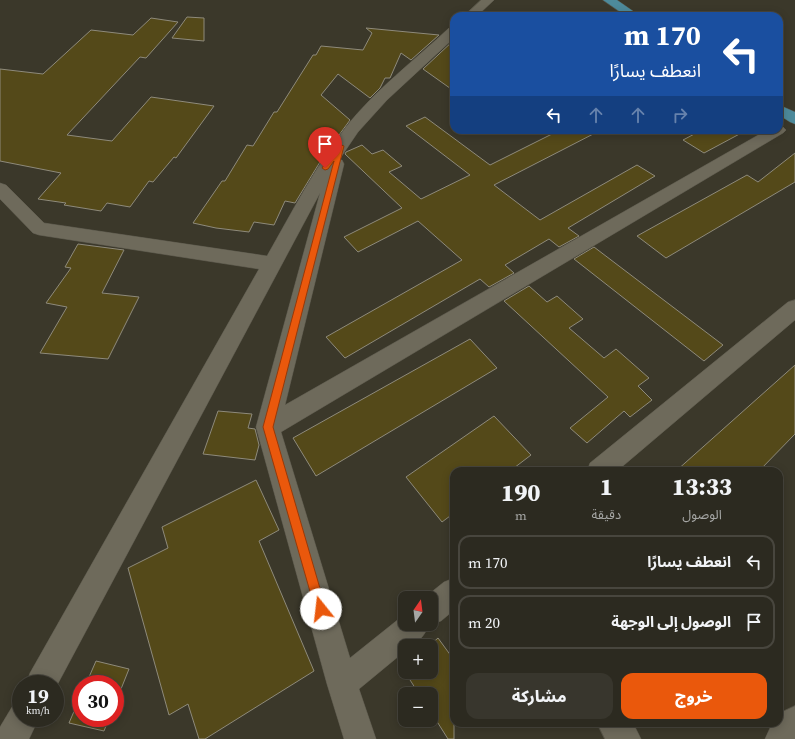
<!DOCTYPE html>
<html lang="ar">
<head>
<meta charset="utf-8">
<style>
	:root { --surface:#2c2a20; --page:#38362d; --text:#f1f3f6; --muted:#a6a7a5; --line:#48463e; --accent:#ea580c }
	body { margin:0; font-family:"Source Serif 4","Noto Sans Arabic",serif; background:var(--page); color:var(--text); direction:rtl; height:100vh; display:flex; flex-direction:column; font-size:15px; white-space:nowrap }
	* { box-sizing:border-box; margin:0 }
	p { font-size:13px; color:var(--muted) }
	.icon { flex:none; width:22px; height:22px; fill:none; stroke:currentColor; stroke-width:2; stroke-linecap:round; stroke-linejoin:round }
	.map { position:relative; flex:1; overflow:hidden; direction:ltr }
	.drawer { position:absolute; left:450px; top:467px; width:333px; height:260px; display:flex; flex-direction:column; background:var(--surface); border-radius:12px; box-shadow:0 2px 10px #0003,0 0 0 1px var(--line); direction:rtl }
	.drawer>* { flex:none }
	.banner { position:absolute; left:450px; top:12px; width:333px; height:122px; border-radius:12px; box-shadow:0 2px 10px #0003,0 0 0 1px var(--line); direction:rtl; background:#1a4fa0; color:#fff; overflow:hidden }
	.needle { width:26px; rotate:14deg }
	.controls { position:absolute; left:398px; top:591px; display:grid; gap:8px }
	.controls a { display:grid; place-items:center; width:40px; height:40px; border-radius:8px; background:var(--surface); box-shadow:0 2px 10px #0003,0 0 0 1px var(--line); font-size:20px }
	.speed { position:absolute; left:12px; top:675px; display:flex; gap:8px; font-size:20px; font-weight:700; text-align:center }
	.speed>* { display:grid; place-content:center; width:52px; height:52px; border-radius:50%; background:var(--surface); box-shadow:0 2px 10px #0003,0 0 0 1px var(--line); line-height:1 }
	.speed small { font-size:10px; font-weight:400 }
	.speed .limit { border:6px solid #d22; background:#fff; color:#111 }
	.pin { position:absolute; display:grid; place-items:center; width:34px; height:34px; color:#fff; margin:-41px -17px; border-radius:50% 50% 50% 0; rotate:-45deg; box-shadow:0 0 4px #0007 }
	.pin .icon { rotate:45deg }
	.me { position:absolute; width:44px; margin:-22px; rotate:344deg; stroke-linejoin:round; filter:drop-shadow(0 0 3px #0008) }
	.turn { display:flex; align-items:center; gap:14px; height:84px; padding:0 16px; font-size:18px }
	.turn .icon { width:52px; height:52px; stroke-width:2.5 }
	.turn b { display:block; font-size:28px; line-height:34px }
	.lanes { display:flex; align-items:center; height:38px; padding:0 16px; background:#0003; justify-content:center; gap:20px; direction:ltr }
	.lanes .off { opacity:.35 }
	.eta { display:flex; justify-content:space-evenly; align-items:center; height:68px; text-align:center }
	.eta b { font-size:24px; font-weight:800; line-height:28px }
	.action { display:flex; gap:8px; margin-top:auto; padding:8px 16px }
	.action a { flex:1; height:46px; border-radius:12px; background:var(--accent); color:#fff; font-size:16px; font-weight:800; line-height:46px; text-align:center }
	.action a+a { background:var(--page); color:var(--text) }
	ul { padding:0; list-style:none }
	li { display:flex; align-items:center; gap:12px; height:54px; margin:0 8px 6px; padding:0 8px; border:2px solid var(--line); border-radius:12px }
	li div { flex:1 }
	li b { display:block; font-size:15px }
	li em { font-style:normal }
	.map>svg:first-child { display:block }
	.building { fill:#544919; stroke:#8e8a7b }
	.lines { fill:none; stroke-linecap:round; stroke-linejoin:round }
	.minor-casing { stroke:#585549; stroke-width:1 }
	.major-casing { stroke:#585549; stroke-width:1 }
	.minor { fill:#6e6a5b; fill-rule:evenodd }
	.major { fill:#4d8a9b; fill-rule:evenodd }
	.route { fill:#ea580c; stroke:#983908 }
</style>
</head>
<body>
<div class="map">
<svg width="795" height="739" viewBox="0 0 795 739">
	<rect width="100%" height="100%" fill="#3b382a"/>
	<!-- building -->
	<g class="building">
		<polygon points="187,17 204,18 204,41 172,38"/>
		<polygon points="151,18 178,22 146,58 140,57 67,135 112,141 151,97 214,106 176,158 174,157 153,182 149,181 130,207 107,203 101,211 64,205 66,203 38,199 61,173 0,161 0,69 43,74 91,30 133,35"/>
		<polygon points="366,28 439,35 411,60 401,53 390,78 385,78 380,88 370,98 338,74 321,95 350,120 323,157 295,203 285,201 274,225 254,222 249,232 216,228 193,223 222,181 225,181 247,145 253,146 274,112 277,112 313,55 316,55 321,46 363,50 372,33"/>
		<polygon points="454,40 454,91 423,69"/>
		<polygon points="425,117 490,165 560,130 601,130 494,185 540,220 637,165 655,176 568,228 579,236 559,247 549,239 505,265 514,273 489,287 480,279 345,358 326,337 462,260 418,221 358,252 344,237 402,208 345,154 346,152 362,145 372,154 383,150 402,166 389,172 421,199 470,175 406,126"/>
		<polygon points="702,130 747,130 704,153 683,140"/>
		<polygon points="795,153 795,182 666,258 637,236 747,175 758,182"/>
		<polygon points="78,244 124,250 102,293 139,297 108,359 40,353 67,307 46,303 71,268 65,267"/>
		<polygon points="594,247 665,301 723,345 704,361 574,259"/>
		<polygon points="529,286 547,302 557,296 583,319 569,328 604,358 616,349 649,378 638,386 652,400 630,417 624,411 587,443 570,428 608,397 504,301"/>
		<polygon points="470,339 497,368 316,476 293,438"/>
		<polygon points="795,365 795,434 759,471 676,471"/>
		<polygon points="218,411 252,414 248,428 255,429 259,445 255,460 203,454"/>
		<polygon points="494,416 531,455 510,471 454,471 454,513 442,522 406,477"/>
		<polygon points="256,480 279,530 259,541 314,671 205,739 199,739 188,704 169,715 128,568 168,548 162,527"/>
		<polygon points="438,638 454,660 454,739 448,739 431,712 431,694 419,694 403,669 405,666 405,672 431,672 431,646 429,646"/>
		<polygon points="96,661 129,669 115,704 115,684 86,684"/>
		<polygon points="81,695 81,718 109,718 104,731 69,723"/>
	</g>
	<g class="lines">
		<defs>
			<g id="minor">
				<polygon points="481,0 494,0 477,16 464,16"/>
				<path d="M454,27v11l-67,62 -29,32 -19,28h3l2,4 -59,241 482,-275h12v-4l4,1 3,3 -3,3 -502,299 69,226 55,-44v10h26v-26h-7l20,-16 10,-4v32l-13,11 -12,4c-4,10 -12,21 -24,21v5l-46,38 17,50h-32l-17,-55 -71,-257 64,-234 -265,496v-5h-29l4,-11 229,-404 -220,-34 -6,-2 -33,-34v-16l6,2 38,38 223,33c25,-44 48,-89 79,-129 28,-36 70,-68 103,-99z"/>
				<polygon points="795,300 795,320 617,471 587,471 590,463 788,302"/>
				<polygon points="21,703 21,718 39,718 29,739 0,739 0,727 12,707"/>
				<polygon points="795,706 795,739 765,739 770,728 774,723 779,723 779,717 784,711"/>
				<polygon points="597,723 633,723 641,739 605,739"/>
			</g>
			<g id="major">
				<polygon points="603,0 617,0 640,16 626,16"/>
				<polygon points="779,105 795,112 795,124 790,122 779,115"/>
			</g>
		</defs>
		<!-- minor casing -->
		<use href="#minor" class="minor-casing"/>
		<!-- major casing -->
		<use href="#major" class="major-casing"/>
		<!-- minor -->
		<use href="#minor" class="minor"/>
		<!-- major -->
		<use href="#major" class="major"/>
	</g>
	<!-- route -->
	<polygon class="route" points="339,144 344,146 273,427 326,609 325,613 321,614 316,613 315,609 263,427 334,161 328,169 325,170 322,168"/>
</svg>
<div class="controls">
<a><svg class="needle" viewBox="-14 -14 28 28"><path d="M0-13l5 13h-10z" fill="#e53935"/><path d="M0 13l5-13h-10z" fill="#a6a7a5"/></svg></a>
<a>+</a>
<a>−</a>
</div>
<div class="speed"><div>19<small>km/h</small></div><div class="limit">30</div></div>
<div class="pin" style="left:325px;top:168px;background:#d93025"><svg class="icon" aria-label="arrive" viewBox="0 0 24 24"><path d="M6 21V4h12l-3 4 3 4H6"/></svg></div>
<svg class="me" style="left:321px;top:609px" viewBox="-20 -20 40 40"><circle r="19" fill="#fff"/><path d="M0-13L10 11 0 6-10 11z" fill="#ea580c"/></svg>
<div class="banner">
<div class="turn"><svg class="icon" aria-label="left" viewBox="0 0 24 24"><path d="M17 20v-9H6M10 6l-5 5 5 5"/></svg><div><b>170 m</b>انعطف يسارًا</div></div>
<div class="lanes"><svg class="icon" aria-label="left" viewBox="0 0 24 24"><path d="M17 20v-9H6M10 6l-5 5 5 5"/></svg><svg class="icon off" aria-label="ahead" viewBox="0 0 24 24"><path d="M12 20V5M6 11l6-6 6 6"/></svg><svg class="icon off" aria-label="ahead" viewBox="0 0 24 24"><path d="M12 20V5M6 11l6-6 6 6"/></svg><svg class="icon off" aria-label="right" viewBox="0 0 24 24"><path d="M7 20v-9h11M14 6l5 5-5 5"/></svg></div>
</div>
<section class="drawer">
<div class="eta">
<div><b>13:33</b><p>الوصول</p></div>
<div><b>1</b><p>دقيقة</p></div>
<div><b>190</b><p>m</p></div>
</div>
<ul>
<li><svg class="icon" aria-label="left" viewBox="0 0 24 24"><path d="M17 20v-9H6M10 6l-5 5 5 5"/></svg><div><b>انعطف يسارًا</b></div><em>170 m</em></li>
<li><svg class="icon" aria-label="arrive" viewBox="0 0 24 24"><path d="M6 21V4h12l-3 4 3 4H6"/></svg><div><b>الوصول إلى الوجهة</b></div><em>20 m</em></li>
</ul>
<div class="action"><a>خروج</a><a>مشاركة</a></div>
</section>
</div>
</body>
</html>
